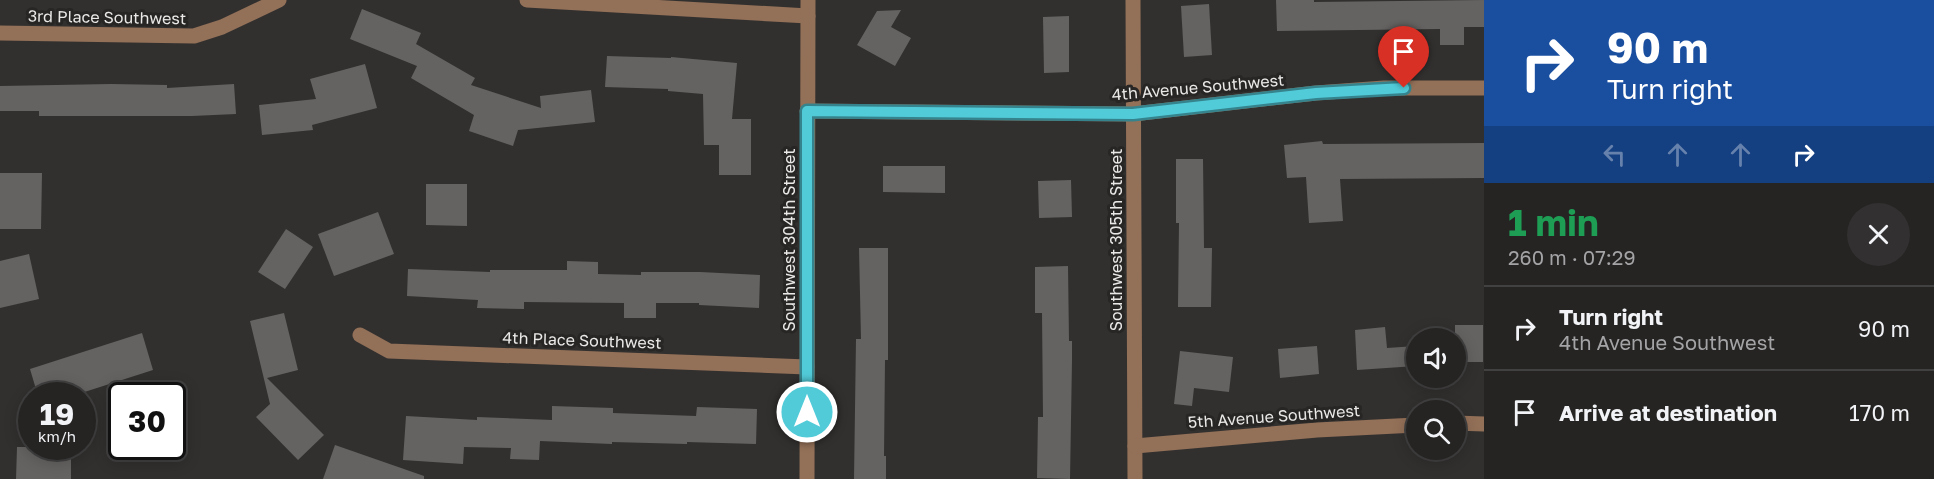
<!DOCTYPE html>
<html lang="en">
<head>
<meta charset="utf-8">
<style>
	:root { --surface:#262423; --page:#323030; --text:#f1f3f6; --muted:#a4a4a6; --line:#424141 }
	body { margin:0; font-family:"Golos Text",sans-serif; background:var(--page); color:var(--text); height:100vh; display:flex; flex-direction:column; font-size:22px; white-space:nowrap }
	* { box-sizing:border-box; margin:0 }
	p { font-size:20px; color:var(--muted) }
	.icon { flex:none; width:33px; height:33px; fill:none; stroke:currentColor; stroke-width:2; stroke-linecap:round; stroke-linejoin:round }
	.map { position:relative; flex:1; overflow:hidden }
	.details { display:flex; flex-direction:column; background:var(--surface); width:450px }
	.details>* { flex:none }
	.hud { background:#1a4fa0; color:#fff; overflow:hidden }
	.tools { position:absolute; left:1406px; top:328px; display:grid; gap:12px }
	.tools a { display:grid; place-items:center; width:60px; height:60px; border-radius:50%; background:var(--surface); box-shadow:0 3px 15px #0003,0 0 0 2px var(--line); font-size:30px }
	.speed { position:absolute; left:18px; top:382px; display:flex; gap:12px; font-size:30px; font-weight:700; text-align:center }
	.speed>* { display:grid; place-content:center; width:78px; height:78px; border-radius:50%; background:var(--surface); box-shadow:0 3px 15px #0003,0 0 0 2px var(--line); line-height:1 }
	.speed small { font-size:15px; font-weight:400 }
	.speed .limit { border:3px solid #111; border-radius:9px; background:#fff; color:#111 }
	.pin { position:absolute; display:grid; place-items:center; width:51px; height:51px; color:#fff; margin:-62px -26px; border-radius:50% 50% 50% 0; rotate:-45deg; box-shadow:0 0 6px #0007 }
	.pin .icon { rotate:45deg }
	.me { position:absolute; width:66px; margin:-33px; rotate:0deg; stroke-linejoin:round; filter:drop-shadow(0 0 4px #0008) }
	.turn { display:flex; align-items:center; gap:21px; height:126px; padding:0 24px; font-size:27px }
	.turn .icon { width:78px; height:78px; stroke-width:2.5 }
	.turn b { display:block; font-size:42px; line-height:51px }
	.lanes { display:flex; align-items:center; height:57px; padding:0 24px; background:#0003; justify-content:center; gap:30px; direction:ltr }
	.lanes .off { opacity:.35 }
	.round { display:grid; place-items:center; flex:none; width:63px; height:63px; border-radius:32px; background:var(--page) }
	.summary { display:flex; align-items:center; justify-content:space-between; height:102px; padding:0 24px }
	h1 { font-size:36px; font-weight:700; line-height:45px; color:#1e9e55 }
	ul { padding:0; list-style:none }
	li { display:flex; align-items:center; gap:18px; height:84px; padding:0 24px; border-top:2px solid var(--line) }
	li div { flex:1 }
	li b { display:block; font-size:22px }
	li em { font-style:normal }
	main { display:flex; flex:1; min-height:0 }
	.map>svg:first-child { display:block }
	.building { fill:#656361 }
	.lines { fill:none; stroke-linecap:round; stroke-linejoin:round }
	.minor { stroke:#937058; stroke-width:15 }
	.route-casing { stroke:#35848d; stroke-width:15 }
	.route { stroke:#52cbd9; stroke-width:10 }
	.labels { text-anchor:middle; dominant-baseline:central; stroke-width:6; stroke-linejoin:round; paint-order:stroke }
	.street-label { font-size:16px; fill:#ebe9e8; stroke:#282625 }
</style>
</head>
<body>
<main>
<div class="map">
<svg width="1484" height="479" viewBox="0 0 1484 479">
	<rect width="100%" height="100%" fill="#32302f"/>
	<!-- building -->
	<g class="building">
		<polygon points="1276,0 1314,0 1314,2 1484,0 1484,27 1464,27 1464,45 1440,45 1440,29 1277,31"/>
		<polygon points="1209,4 1212,55 1184,57 1181,6"/>
		<polygon points="362,9 421,33 416,44 475,78 471,85 541,108 540,96 591,90 595,122 518,130 513,146 469,131 474,115 411,78 417,66 350,39"/>
		<polygon points="901,10 891,27 911,38 895,66 857,45 877,11"/>
		<polygon points="1069,16 1069,72 1044,73 1043,17"/>
		<polygon points="607,56 671,58 671,57 737,63 732,119 751,119 751,175 719,175 719,145 704,145 703,94 668,91 668,89 605,87"/>
		<polygon points="365,64 377,108 312,125 313,130 262,135 259,105 316,99 310,79"/>
		<polygon points="111,84 167,85 167,88 234,84 236,114 192,116 39,116 39,111 0,111 0,86"/>
		<polygon points="1322,141 1323,144 1484,143 1484,178 1340,179 1343,221 1309,223 1306,177 1287,178 1284,145"/>
		<polygon points="1176,159 1203,159 1204,248 1212,248 1211,307 1178,307 1179,223 1176,223"/>
		<polygon points="883,166 945,166 945,193 883,192"/>
		<polygon points="0,173 42,173 41,229 0,229"/>
		<polygon points="1071,180 1072,217 1039,218 1038,181"/>
		<polygon points="426,184 467,184 467,226 426,225"/>
		<polygon points="378,212 394,254 334,276 318,234"/>
		<polygon points="286,229 313,247 285,289 258,272"/>
		<polygon points="859,248 888,248 888,360 885,360 884,456 886,456 886,479 854,479 856,339 861,339"/>
		<polygon points="29,254 39,299 0,308 0,261"/>
		<polygon points="567,261 598,262 598,274 641,275 641,272 700,272 760,275 759,308 699,305 699,303 656,303 656,318 624,318 624,303 524,302 524,309 477,308 478,300 407,296 408,269 490,272 490,270 567,270"/>
		<polygon points="1068,266 1069,341 1072,341 1072,360 1070,479 1037,478 1038,417 1043,417 1042,313 1035,313 1035,267"/>
		<polygon points="284,313 298,370 267,378 324,435 298,460 256,417 270,404 250,321"/>
		<rect x="1455" y="325" width="28" height="37"/>
		<polygon points="1385,327 1387,348 1416,346 1416,366 1357,370 1355,330"/>
		<polygon points="142,333 153,370 72,396 38,396 30,369"/>
		<polygon points="1317,346 1319,374 1280,378 1278,349"/>
		<polygon points="1180,351 1233,357 1229,392 1194,388 1192,406 1174,404"/>
		<polygon points="552,406 613,408 613,413 696,416 697,407 757,409 756,444 687,442 687,444 612,442 612,444 540,441 539,460 510,459 511,448 464,447 463,464 403,460 406,416 477,420 477,417 552,420"/>
		<polygon points="335,445 424,476 424,479 323,479"/>
		<polygon points="17,447 71,447 71,479 16,479"/>
	</g>
	<g class="lines">
		<!-- minor -->
		<g class="minor">
			<polyline points="527,0 808,16"/>
			<polyline points="1133,0 1135,479"/>
			<polyline points="0,33 194,36 222,27 279,0"/>
			<polyline points="807,111 1133,114 1316,93 1384,88 1484,88"/>
			<polyline points="360,335 389,351 807,367"/>
			<polyline points="1455,423 1484,424"/>
			<polyline points="1135,446 1317,430 1416,425"/>
			<polyline points="807,479 808,0"/>
		</g>
	</g>
	<g class="lines">
		<defs>
			<polyline id="route" points="807,412 807,111 1133,114 1316,93 1404,88"/>
		</defs>
		<!-- route casing -->
		<use href="#route" class="route-casing"/>
		<!-- route -->
		<use href="#route" class="route"/>
	</g>
	<g class="labels">
		<!-- street labels -->
		<g class="street-label">
			<text transform="translate(107 17) rotate(1)">3rd Place Southwest</text>
			<text transform="translate(1198 87) rotate(-5)">4th Avenue Southwest</text>
			<text transform="translate(789 240) rotate(-90)">Southwest 304th Street</text>
			<text transform="translate(1116 240) rotate(-90)">Southwest 305th Street</text>
			<text transform="translate(582 340) rotate(2)">4th Place Southwest</text>
			<text transform="translate(1274 416) rotate(-4)">5th Avenue Southwest</text>
		</g>
	</g>
</svg>
<div class="tools">
<a><svg class="icon" aria-label="sound" viewBox="0 0 24 24"><path d="M4 9h4l5-4v14l-5-4H4zM17 9q2 3 0 6"/></svg></a>
<a><svg class="icon" aria-label="search" viewBox="0 0 24 24"><circle cx="10" cy="10" r="6"/><path d="M15 15l6 6"/></svg></a>
</div>
<div class="speed"><div>19<small>km/h</small></div><div class="limit">30</div></div>
<div class="pin" style="left:1404px;top:88px;background:#d93025"><svg class="icon" aria-label="arrive" viewBox="0 0 24 24"><path d="M6 21V4h12l-3 4 3 4H6"/></svg></div>
<svg class="me" style="left:807px;top:412px" viewBox="-20 -20 40 40"><circle r="17" fill="#52cbd9" stroke="#fff" stroke-width="3"/><path d="M0-11L8 9 0 5-8 9z" fill="#fff"/></svg>
</div>
<section class="details">
<div class="hud">
<div class="turn"><svg class="icon" aria-label="right" viewBox="0 0 24 24"><path d="M7 20v-9h11M14 6l5 5-5 5"/></svg><div><b>90 m</b>Turn right</div></div>
<div class="lanes"><svg class="icon off" aria-label="left" viewBox="0 0 24 24"><path d="M17 20v-9H6M10 6l-5 5 5 5"/></svg><svg class="icon off" aria-label="ahead" viewBox="0 0 24 24"><path d="M12 20V5M6 11l6-6 6 6"/></svg><svg class="icon off" aria-label="ahead" viewBox="0 0 24 24"><path d="M12 20V5M6 11l6-6 6 6"/></svg><svg class="icon" aria-label="right" viewBox="0 0 24 24"><path d="M7 20v-9h11M14 6l5 5-5 5"/></svg></div>
</div>
<div class="summary"><div><h1>1 min</h1><p>260 m · 07:29</p></div><a class="round"><svg class="icon" aria-label="close" viewBox="0 0 24 24"><path d="M6 6l12 12M18 6L6 18"/></svg></a></div>
<ul>
<li><svg class="icon" aria-label="right" viewBox="0 0 24 24"><path d="M7 20v-9h11M14 6l5 5-5 5"/></svg><div><b>Turn right</b><p>4th Avenue Southwest</p></div><em>90 m</em></li>
<li><svg class="icon" aria-label="arrive" viewBox="0 0 24 24"><path d="M6 21V4h12l-3 4 3 4H6"/></svg><div><b>Arrive at destination</b></div><em>170 m</em></li>
</ul>
</section>
</main>
</body>
</html>
